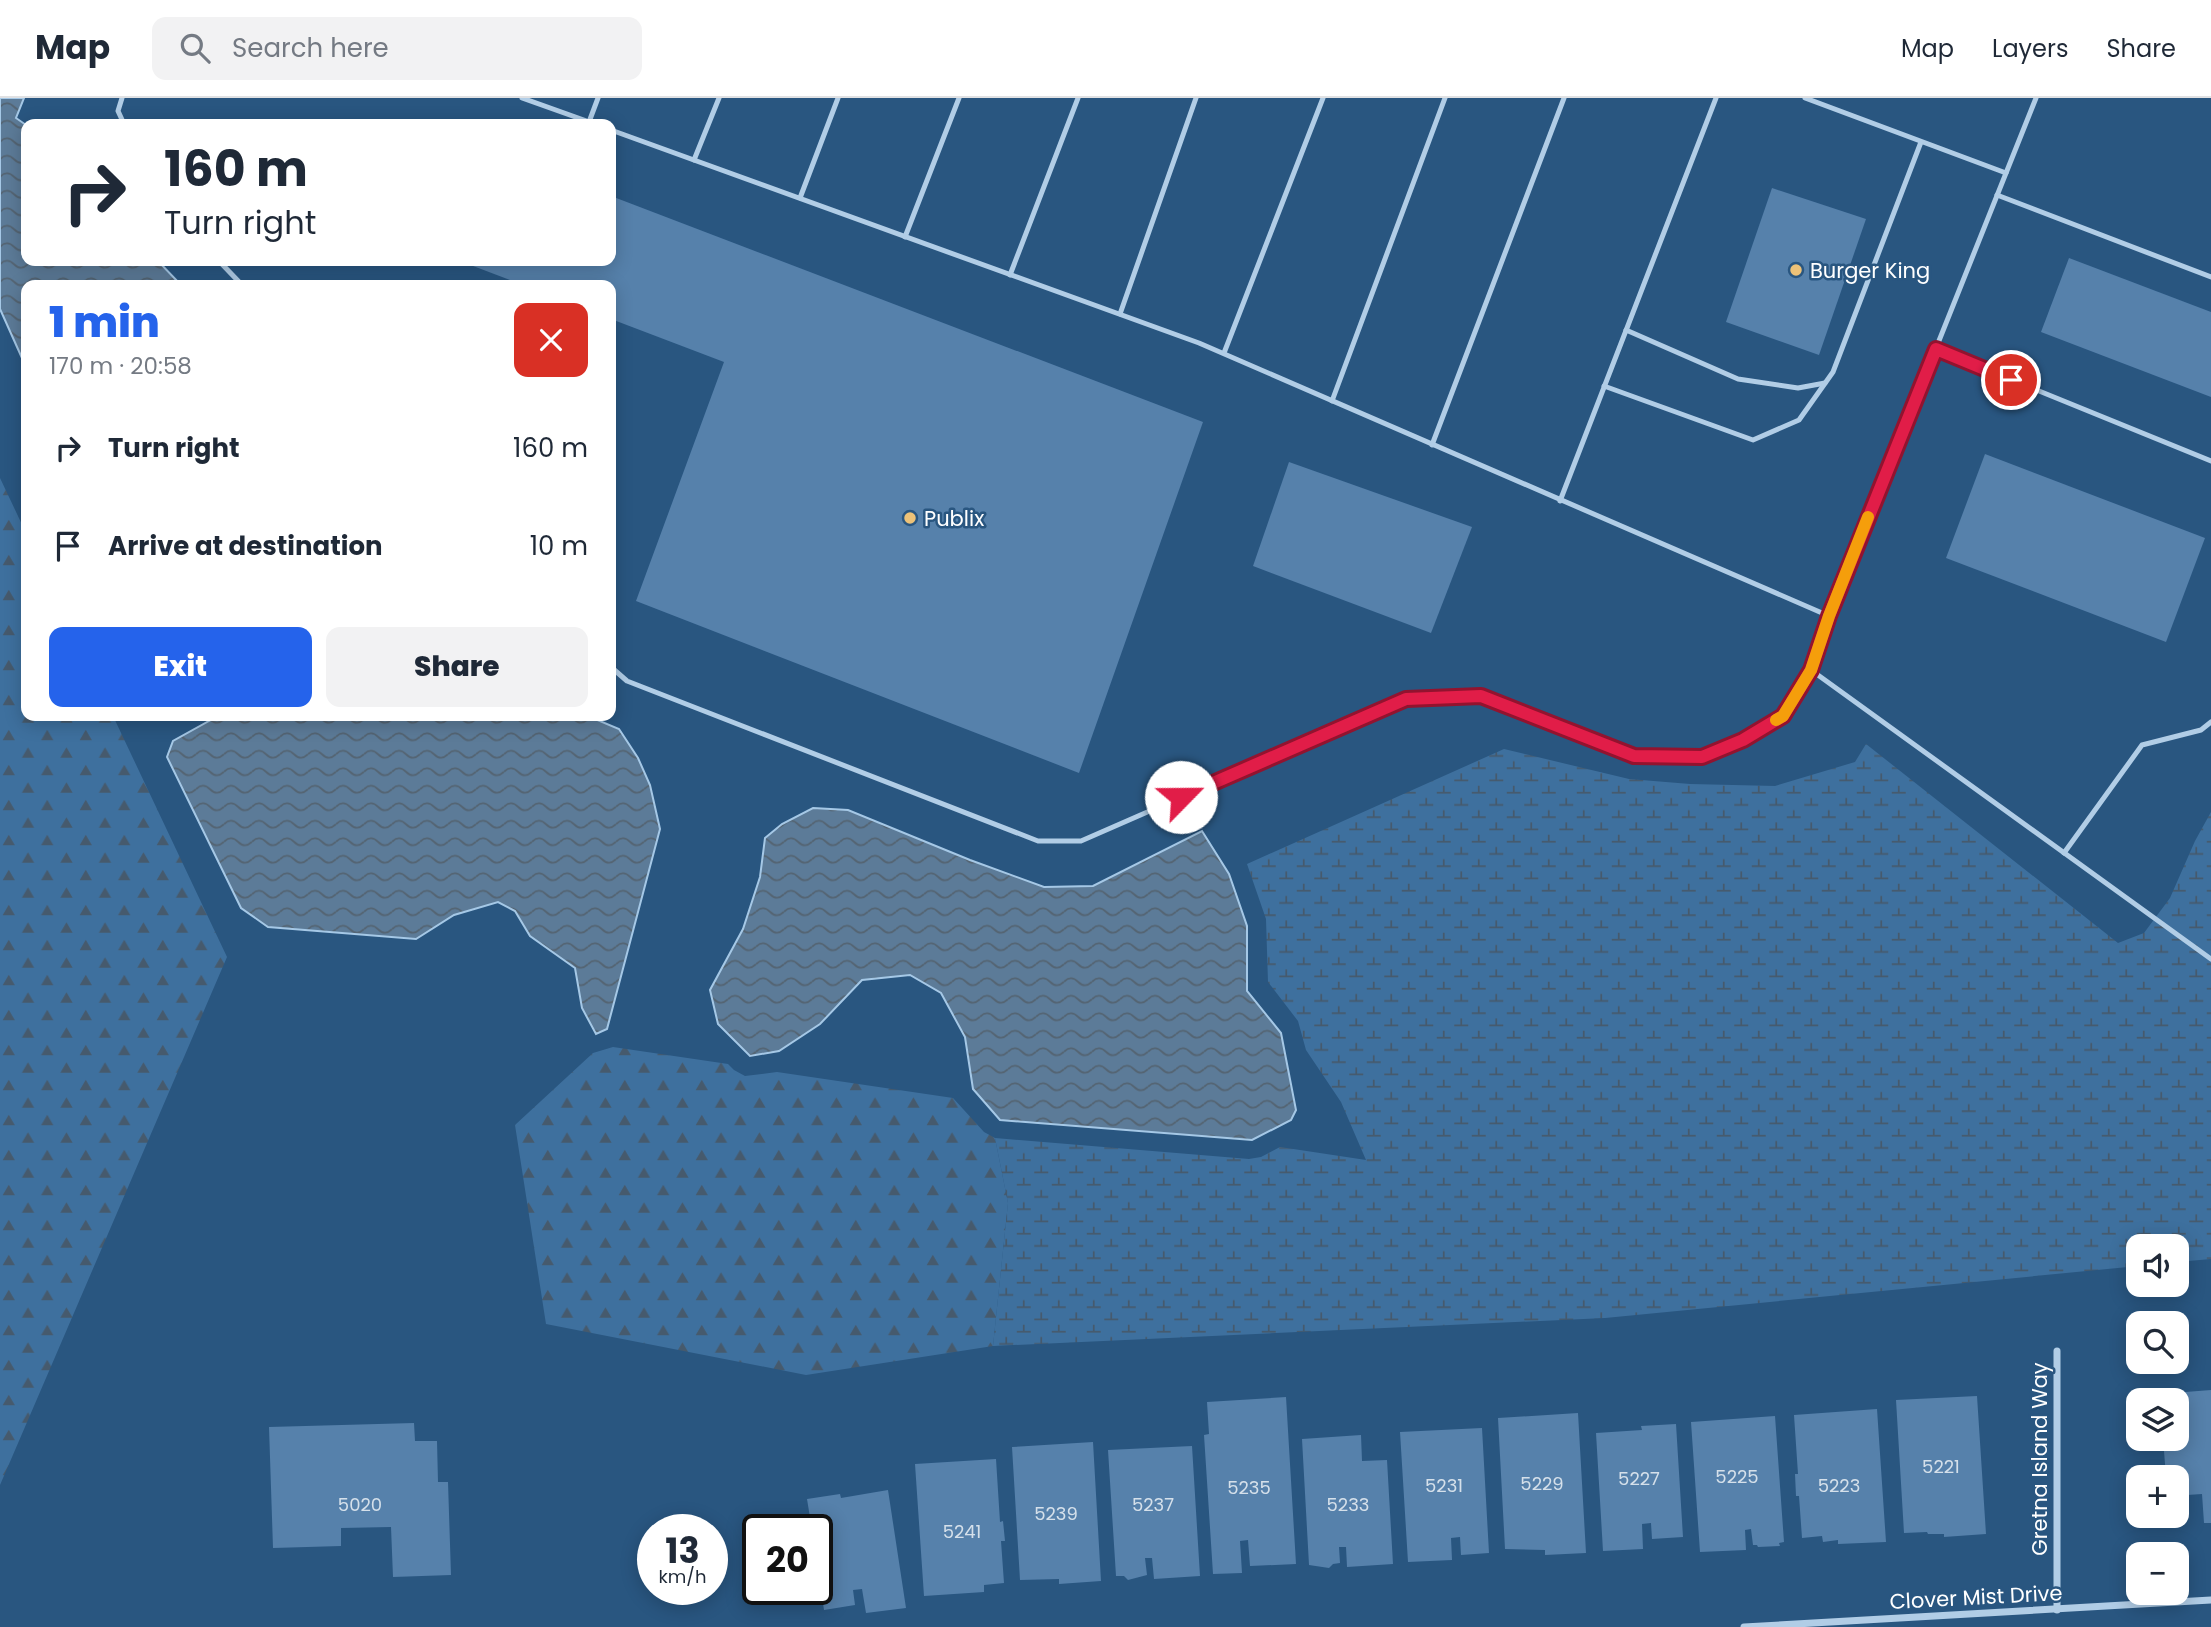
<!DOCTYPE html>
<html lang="en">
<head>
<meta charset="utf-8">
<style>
	:root { --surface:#fff; --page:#f2f2f3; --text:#1f2937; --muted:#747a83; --line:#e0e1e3; --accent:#2563eb }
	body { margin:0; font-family:Poppins,sans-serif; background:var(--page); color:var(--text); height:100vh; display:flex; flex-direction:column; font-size:26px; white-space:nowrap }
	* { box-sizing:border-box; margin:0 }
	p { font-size:23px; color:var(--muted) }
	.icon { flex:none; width:38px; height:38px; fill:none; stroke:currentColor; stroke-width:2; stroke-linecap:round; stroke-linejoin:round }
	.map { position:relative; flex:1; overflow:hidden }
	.side { position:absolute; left:21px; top:182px; width:595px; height:441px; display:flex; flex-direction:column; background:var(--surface); border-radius:14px; box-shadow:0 4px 18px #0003 }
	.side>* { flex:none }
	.guide { position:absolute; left:21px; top:21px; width:595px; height:147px; border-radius:14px; box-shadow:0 4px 18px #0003; background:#fff; color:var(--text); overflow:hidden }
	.buttons { position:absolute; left:2126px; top:1136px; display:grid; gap:14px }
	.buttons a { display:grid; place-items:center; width:63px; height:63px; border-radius:14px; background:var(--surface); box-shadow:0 4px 18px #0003; font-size:35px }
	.speed { position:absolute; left:637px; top:1416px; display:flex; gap:14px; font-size:35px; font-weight:700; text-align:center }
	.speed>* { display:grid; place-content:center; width:91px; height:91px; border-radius:50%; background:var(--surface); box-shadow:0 4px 18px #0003; line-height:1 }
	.speed small { font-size:18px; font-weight:400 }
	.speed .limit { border:4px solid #111; border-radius:10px; background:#fff; color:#111 }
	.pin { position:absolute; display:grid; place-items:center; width:60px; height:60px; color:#fff; margin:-30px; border:4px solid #fff; border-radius:50%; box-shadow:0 2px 7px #0007 }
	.me { position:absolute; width:77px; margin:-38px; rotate:67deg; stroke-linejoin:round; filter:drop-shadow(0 0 5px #0008) }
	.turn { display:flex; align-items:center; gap:24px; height:147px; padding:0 28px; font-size:32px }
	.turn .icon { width:91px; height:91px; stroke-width:2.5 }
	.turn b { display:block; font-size:49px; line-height:60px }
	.round { display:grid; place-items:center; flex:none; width:74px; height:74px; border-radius:14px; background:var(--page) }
	.summary { display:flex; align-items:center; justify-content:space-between; height:119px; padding:0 28px }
	h1 { font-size:42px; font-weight:800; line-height:52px; color:var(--accent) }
	.button { display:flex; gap:14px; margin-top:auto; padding:14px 28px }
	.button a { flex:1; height:80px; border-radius:14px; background:var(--accent); color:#fff; font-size:28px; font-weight:800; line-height:80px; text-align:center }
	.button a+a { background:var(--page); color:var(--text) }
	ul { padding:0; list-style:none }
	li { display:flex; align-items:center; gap:21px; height:98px; padding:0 28px }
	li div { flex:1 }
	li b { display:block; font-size:26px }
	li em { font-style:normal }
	header { display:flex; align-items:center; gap:42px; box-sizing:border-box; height:98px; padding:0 35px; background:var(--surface); border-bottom:2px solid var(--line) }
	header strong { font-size:33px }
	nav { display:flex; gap:38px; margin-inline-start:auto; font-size:24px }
	.search { width:490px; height:63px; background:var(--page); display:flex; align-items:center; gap:18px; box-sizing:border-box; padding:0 24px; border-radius:14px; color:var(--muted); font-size:26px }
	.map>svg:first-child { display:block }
	.forest { fill:url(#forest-firs) }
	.wetland { fill:url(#wetland-marsh) }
	.water { fill:url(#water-waves); stroke:#a5c8e6; stroke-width:2 }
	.building { fill:#5681ab }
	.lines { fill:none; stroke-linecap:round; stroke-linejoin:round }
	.service { stroke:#b1cde6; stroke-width:5 }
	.minor { stroke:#b1cde6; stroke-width:7 }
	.route-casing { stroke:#92132f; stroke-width:18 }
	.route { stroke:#e11d48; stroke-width:12 }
	.slow { stroke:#f59e0b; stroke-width:12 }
	.poi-dot { fill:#edc278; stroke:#295680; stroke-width:2.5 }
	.labels { text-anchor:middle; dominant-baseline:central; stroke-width:5; stroke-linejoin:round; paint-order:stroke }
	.number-label { font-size:18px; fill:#d5e0ea }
	.poi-label { font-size:21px; fill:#fff; stroke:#295680; text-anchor:start }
	.street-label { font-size:21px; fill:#fff; stroke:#295680 }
</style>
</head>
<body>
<header>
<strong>Map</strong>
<div class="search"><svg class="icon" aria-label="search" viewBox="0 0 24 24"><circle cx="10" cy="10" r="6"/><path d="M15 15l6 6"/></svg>Search here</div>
<nav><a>Map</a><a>Layers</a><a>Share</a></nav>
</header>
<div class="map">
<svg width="2211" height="1529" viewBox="0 0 2211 1529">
	<defs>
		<pattern id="forest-firs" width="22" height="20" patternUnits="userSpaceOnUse" patternTransform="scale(1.75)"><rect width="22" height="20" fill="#3e709e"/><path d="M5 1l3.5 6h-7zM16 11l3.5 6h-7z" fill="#465a6d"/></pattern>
		<pattern id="wetland-marsh" width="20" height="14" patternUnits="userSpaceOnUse" patternTransform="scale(1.75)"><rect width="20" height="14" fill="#3e709e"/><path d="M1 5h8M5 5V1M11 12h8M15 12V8" fill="none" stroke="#465a6d"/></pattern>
		<pattern id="water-waves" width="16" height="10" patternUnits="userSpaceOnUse" patternTransform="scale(1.75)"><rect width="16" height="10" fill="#5c7b98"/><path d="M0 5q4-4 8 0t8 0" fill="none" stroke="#546472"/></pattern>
	</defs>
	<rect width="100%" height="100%" fill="#295680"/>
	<!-- forest -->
	<g class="forest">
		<polygon points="0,380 26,435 26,618 113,618 227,859 0,1387"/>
		<polygon points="613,949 728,966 734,972 745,978 777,974 953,1000 984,1034 995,1040 1008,1105 993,1248 806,1277 546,1226 515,1027 593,955"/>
	</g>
	<!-- wetland -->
	<polygon class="wetland" points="1866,646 2118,845 2144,835 2170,800 2195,743 2211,714 2211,1161 2177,1164 2177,1148 2138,1148 2138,1168 1605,1220 993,1248 1008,1105 995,1040 1249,1061 1261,1059 1280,1049 1366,1062 1341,1004 1306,952 1298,923 1268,884 1266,821 1247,766 1504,651 1629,681 1690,686 1775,688 1855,664"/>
	<!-- water -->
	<g class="water">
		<polygon points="0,0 24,0 16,20 26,27 26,163 158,163 181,187 26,187 26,269 0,211"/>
		<polygon points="218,618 588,618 619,631 638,660 650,687 660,731 607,931 596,936 582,910 575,870 530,838 515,813 498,804 454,817 416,841 268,829 241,810 167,659 173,643"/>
		<polygon points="813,710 848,712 970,762 1044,789 1093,788 1202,733 1229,776 1247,828 1247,893 1281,935 1296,1012 1291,1022 1252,1042 1000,1022 973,991 965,939 941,895 910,877 862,882 820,926 779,953 750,958 718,926 710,892 743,831 760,779 765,740 782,726"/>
	</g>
	<!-- building -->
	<g class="building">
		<polygon points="1772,90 1866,121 1819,257 1726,224"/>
		<polygon points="611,98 1203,324 1079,675 636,503 724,264 611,221 611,187 523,187 460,163 611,163"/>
		<polygon points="2069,160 2211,214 2211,299 2041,234"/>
		<polygon points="1985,356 2205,440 2166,544 1946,460"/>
		<polygon points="1289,364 1472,429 1431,535 1253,468"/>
		<polygon points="2211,1292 2211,1425 2204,1425 2202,1396 2187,1397 2187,1385 2177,1386 2177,1379 2166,1379 2163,1340 2177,1340 2177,1302 2161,1302 2160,1296"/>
		<polygon points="1977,1298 1986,1436 1944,1439 1944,1436 1928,1436 1927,1434 1904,1435 1896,1302"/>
		<polygon points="1286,1299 1296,1466 1250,1468 1248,1442 1240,1443 1242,1475 1213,1476 1204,1337 1209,1336 1207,1304"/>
		<polygon points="1877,1311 1886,1444 1838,1446 1838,1442 1823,1444 1822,1438 1802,1440 1799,1398 1796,1398 1795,1376 1798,1376 1794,1317"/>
		<polygon points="1578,1315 1586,1455 1545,1457 1545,1452 1505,1451 1498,1320"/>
		<polygon points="1775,1318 1784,1444 1779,1445 1780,1448 1758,1449 1757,1447 1753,1447 1751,1431 1745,1432 1746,1452 1700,1454 1691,1324"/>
		<polygon points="414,1325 415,1343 437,1343 438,1384 448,1384 451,1477 393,1479 391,1429 341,1430 341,1448 273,1450 269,1329"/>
		<polygon points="1676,1326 1683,1439 1652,1441 1651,1425 1642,1426 1643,1451 1603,1453 1596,1335 1642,1332 1641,1328"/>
		<polygon points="1482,1330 1489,1455 1461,1457 1460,1439 1451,1440 1452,1462 1408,1464 1400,1334"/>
		<polygon points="1361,1337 1362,1363 1387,1362 1393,1466 1347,1469 1346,1449 1339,1449 1340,1465 1333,1466 1329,1470 1309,1467 1302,1341"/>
		<polygon points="1093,1344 1101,1483 1059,1486 1059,1481 1020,1482 1012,1349"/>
		<polygon points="1192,1348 1200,1478 1154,1481 1152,1460 1145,1460 1147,1477 1128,1482 1124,1478 1116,1478 1108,1352"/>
		<polygon points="996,1361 1000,1424 1003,1423 1005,1443 1001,1443 1004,1485 984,1487 984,1494 924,1498 915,1366"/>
		<polygon points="888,1392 906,1510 866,1515 862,1491 853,1492 855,1507 824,1512 817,1467 817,1432 812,1432 807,1401 840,1396 841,1400"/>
	</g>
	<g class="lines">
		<!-- service -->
		<g class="service">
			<polyline points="122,0 118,13 124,26"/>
			<polyline points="522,0 595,26"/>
			<polyline points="1805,0 2006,75"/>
			<polyline points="589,24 598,0"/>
			<polyline points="611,32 1199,245 1829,518"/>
			<polyline points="694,62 719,0"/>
			<polyline points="1997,97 2211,179"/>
			<polyline points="800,100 838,0"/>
			<polyline points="905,139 959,0"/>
			<polyline points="219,163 242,187"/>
			<polyline points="1010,177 1078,0"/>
			<polyline points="1120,216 1196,0"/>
			<polyline points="1626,232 1738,281 1798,290 1825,285"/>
			<polyline points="1936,251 2211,363"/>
			<polyline points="1224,255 1323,0"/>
			<polyline points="1604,288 1753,342 1799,322 1833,274 1921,44"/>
			<polyline points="1332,303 1445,0"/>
			<polyline points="1432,347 1564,0"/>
			<polyline points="1560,403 1716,0"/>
			<polyline points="611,569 627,583 1038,743 1081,743 1406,601 1481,598 1634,658 1702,659 1743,641 1783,618 1811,572 1829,518 2036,0"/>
			<polyline points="1811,572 2211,861"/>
			<polyline points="2064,755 2142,647 2201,632 2211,624"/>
		</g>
		<!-- minor -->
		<g class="minor">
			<polyline points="2057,1512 2057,1253"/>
			<polyline points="1744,1529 2211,1502"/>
		</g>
	</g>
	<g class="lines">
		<defs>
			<polyline id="route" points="1181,699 1406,601 1481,598 1634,658 1702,659 1743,642 1783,618 1811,572 1829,518 1936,251 2011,282"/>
		</defs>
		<!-- route casing -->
		<use href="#route" class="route-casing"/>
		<!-- route -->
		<use href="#route" class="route"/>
		<!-- slow -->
		<polyline class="slow" points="1776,622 1783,618 1811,572 1829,518 1868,419"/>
	</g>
	<!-- markers -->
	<g class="poi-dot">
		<circle cx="1796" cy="172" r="7"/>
		<circle cx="910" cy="420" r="7"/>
	</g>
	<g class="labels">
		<!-- number labels -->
		<g class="number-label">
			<text x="1941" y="1368">5221</text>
			<text x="1737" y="1378">5225</text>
			<text x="1639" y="1380">5227</text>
			<text x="1542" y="1385">5229</text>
			<text x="1444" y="1387">5231</text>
			<text x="1839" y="1387">5223</text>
			<text x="1249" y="1389">5235</text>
			<text x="360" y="1406">5020</text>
			<text x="1153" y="1406">5237</text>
			<text x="1348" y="1406">5233</text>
			<text x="1056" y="1415">5239</text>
			<text x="962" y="1433">5241</text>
		</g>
		<!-- poi labels -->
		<g class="poi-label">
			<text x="1810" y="172">Burger King</text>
			<text x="924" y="420">Publix</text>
		</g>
		<!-- street labels -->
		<g class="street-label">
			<text transform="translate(2039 1361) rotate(-90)">Gretna Island Way</text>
			<text transform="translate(1976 1499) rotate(-3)">Clover Mist Drive</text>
		</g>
	</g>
</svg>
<div class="buttons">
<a><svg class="icon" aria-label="sound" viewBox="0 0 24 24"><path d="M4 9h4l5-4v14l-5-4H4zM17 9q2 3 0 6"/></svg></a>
<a><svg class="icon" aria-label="search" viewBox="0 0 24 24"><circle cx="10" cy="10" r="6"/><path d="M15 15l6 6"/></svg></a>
<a><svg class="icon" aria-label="layers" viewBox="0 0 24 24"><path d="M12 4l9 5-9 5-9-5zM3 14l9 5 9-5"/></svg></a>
<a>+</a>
<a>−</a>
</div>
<div class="speed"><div>13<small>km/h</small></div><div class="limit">20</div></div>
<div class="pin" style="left:2011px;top:282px;background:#d93025"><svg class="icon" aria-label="arrive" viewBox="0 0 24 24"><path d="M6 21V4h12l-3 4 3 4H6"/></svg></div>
<svg class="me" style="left:1181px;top:699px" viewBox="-20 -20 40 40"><circle r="19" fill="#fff"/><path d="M0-13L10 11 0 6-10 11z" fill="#e11d48"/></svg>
<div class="guide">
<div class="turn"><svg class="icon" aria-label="right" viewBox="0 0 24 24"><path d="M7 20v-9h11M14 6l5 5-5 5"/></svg><div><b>160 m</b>Turn right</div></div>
</div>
<section class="side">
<div class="summary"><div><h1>1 min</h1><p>170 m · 20:58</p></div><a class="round" style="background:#d93025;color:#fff"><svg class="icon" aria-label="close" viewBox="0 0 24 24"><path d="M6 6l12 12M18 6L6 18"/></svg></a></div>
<ul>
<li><svg class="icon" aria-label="right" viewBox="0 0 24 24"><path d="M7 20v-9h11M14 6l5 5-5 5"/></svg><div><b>Turn right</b></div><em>160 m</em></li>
<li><svg class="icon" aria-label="arrive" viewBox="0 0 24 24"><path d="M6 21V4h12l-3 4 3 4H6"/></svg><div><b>Arrive at destination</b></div><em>10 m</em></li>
</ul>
<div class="button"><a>Exit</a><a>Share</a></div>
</section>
</div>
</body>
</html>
